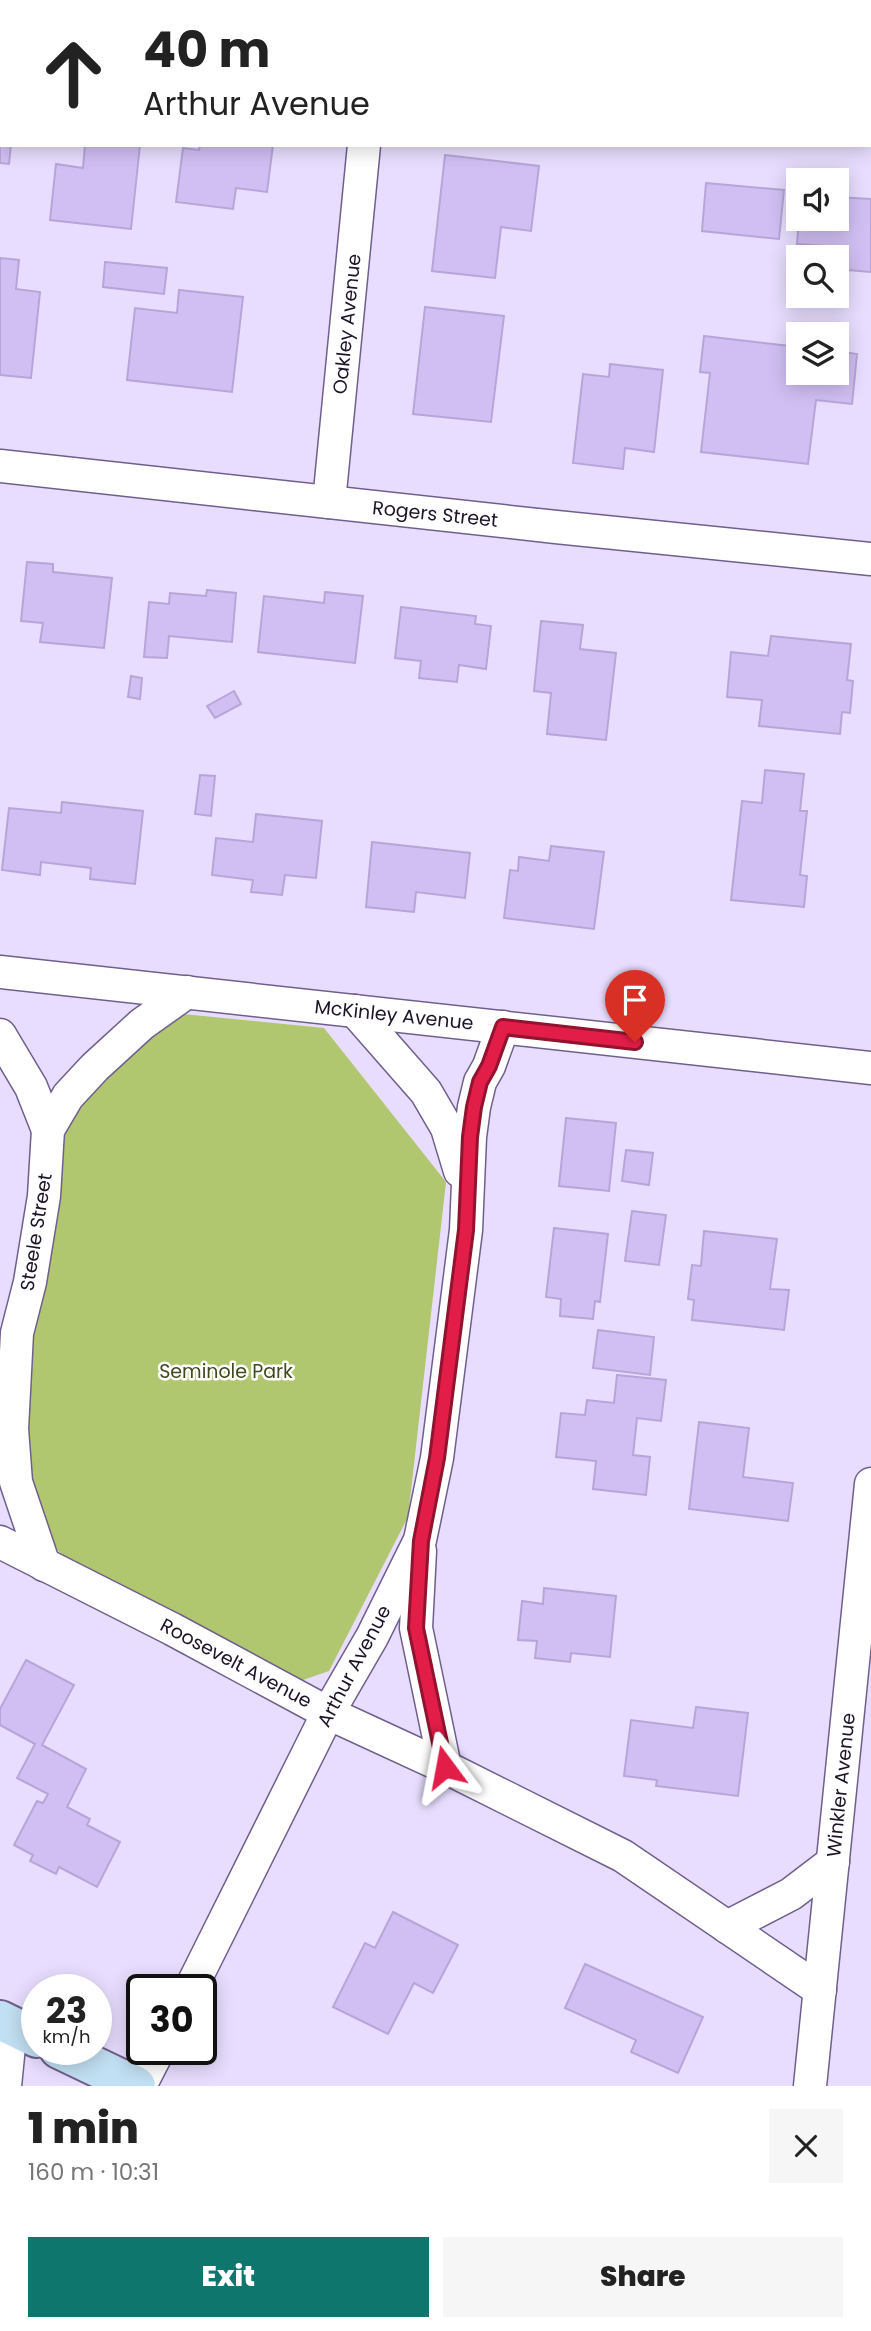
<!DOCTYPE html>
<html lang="en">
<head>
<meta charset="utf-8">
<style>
	:root { --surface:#fff; --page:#f6f6f6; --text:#222; --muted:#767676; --accent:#0f766e }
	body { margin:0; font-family:Poppins,sans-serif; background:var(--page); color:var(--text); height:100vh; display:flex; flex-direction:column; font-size:26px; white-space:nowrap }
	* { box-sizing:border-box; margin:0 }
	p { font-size:23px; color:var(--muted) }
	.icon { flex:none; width:38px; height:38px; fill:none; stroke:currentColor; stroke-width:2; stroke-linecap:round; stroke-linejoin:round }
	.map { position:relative; height:2086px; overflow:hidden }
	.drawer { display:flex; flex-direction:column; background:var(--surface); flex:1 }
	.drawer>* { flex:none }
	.top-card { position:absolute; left:0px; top:0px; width:872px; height:147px; box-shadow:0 4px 18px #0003; background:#fff; color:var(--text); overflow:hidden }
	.controls { position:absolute; left:786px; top:168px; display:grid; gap:14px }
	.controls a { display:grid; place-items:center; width:63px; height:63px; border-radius:0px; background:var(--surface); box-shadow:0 4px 18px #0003; font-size:35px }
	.speed { position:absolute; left:21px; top:1974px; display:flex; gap:14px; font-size:35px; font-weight:700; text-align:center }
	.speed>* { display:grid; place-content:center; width:91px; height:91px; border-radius:50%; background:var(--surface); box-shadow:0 4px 18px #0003; line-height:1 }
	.speed small { font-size:18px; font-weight:400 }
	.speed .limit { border:4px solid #111; border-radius:10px; background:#fff; color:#111 }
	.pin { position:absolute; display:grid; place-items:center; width:60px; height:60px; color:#fff; margin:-72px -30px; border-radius:50% 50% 50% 0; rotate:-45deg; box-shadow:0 0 7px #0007 }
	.pin .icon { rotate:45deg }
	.me { position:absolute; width:77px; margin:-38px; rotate:347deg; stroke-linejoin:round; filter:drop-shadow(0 0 5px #0008) }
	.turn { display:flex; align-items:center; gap:24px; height:147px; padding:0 28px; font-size:32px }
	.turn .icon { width:91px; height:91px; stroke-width:2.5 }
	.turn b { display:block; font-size:49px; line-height:60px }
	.round { display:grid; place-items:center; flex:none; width:74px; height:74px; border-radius:0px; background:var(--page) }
	.overview { display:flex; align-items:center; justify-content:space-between; height:119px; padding:0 28px }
	h1 { font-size:42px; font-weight:800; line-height:52px }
	.button { display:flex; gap:14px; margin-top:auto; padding:14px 28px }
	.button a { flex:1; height:80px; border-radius:0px; background:var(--accent); color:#fff; font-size:28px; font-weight:800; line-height:80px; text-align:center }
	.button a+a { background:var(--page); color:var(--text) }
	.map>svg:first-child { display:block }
	.green { fill:#b0c66f }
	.building { fill:#d1bff3; stroke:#b7a5d9; stroke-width:2 }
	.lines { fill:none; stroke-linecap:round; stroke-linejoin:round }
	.minor-casing { stroke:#705f8e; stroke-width:35 }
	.secondary-casing { stroke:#705f8e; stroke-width:42 }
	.minor { stroke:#fff; stroke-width:32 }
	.secondary { stroke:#c2e0f3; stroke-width:38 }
	.route-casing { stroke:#92132f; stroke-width:18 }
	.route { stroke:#e11d48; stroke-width:12 }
	.labels { text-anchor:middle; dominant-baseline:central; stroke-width:5; stroke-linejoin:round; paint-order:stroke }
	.street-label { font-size:19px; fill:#1c1527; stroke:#fff }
	.park-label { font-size:19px; fill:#404920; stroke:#fff }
</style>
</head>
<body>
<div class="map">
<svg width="871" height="2086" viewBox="0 0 871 2086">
	<rect width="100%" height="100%" fill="#e8ddfe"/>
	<!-- green -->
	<polygon class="green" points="183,1014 324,1028 446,1182 408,1517 329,1671 303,1680 65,1557 48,1542 21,1461 29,1350 60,1138 112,1063"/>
	<!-- building -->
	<g class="building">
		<polygon points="0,114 2,115 2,145 11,145 9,164 0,163"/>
		<polygon points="85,145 140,145 131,229 50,220 56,164 83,168"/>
		<polygon points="200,145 273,145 267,192 236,188 233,209 176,202 183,148 199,150"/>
		<polygon points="445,155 539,166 531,231 501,227 495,278 432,271"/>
		<polygon points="706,183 784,190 779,239 702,231"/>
		<polygon points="836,197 871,199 871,272 836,269 838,247 797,244 799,219 836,219"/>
		<polygon points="0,258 19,260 16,289 40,292 31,378 0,375"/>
		<polygon points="105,262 167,268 164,294 103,287"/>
		<polygon points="179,290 243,297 232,392 127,380 135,308 177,313"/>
		<polygon points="425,307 504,316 491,422 413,414"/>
		<polygon points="704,336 798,347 798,373 836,373 836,351 857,354 852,404 816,400 808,464 701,452 710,373 700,372"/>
		<polygon points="610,364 663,370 654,452 625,448 623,469 573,463 583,374 609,377"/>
		<polygon points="27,562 53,564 53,572 112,578 104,648 40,642 43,623 21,621"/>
		<polygon points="207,590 236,593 232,642 169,636 167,658 144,657 149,602 169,604 170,593 206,596"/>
		<polygon points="325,592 363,596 355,663 258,652 264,596 324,603"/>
		<polygon points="401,607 476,616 475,624 491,626 486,669 459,665 457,682 419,678 421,661 395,658"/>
		<polygon points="541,621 583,625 580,649 616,653 606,740 547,734 551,693 534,691"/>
		<polygon points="771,636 851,644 847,680 853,681 850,713 842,712 840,734 759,726 762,700 727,697 731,652 768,656"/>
		<polygon points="131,676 142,678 140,699 128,697"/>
		<polygon points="234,691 241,704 215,718 207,706"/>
		<polygon points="765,770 804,774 800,811 807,811 800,875 807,876 804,907 731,900 742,801 762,803"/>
		<polygon points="200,775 215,776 211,816 195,814"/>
		<polygon points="62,802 143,811 135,884 90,879 91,868 41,862 40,875 2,870 9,808 61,813"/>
		<polygon points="256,814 322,821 316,878 285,875 282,895 251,892 253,880 212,875 216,838 253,842"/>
		<polygon points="372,842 470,853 465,898 416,892 414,912 366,907"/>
		<polygon points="551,846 604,852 594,929 504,918 510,870 518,871 519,857 549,861"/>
		<polygon points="566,1118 616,1123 609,1191 559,1186"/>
		<polygon points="626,1150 653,1153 649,1185 622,1181"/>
		<polygon points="632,1211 666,1215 659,1265 625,1261"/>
		<polygon points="554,1228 608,1234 600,1302 595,1301 593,1319 560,1316 561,1299 546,1297"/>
		<polygon points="704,1231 777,1239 770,1289 789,1290 784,1330 692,1320 694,1300 688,1299 692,1265 701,1266"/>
		<polygon points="598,1330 654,1337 650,1375 593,1368"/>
		<polygon points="617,1375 666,1380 661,1421 637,1418 633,1455 650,1457 646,1495 593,1489 596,1461 556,1457 561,1413 585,1415 587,1400 614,1403"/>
		<polygon points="699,1422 749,1428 743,1477 793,1483 788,1521 689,1509"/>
		<polygon points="544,1588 616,1596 610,1657 571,1653 570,1662 535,1658 537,1641 518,1640 522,1601 543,1604"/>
		<polygon points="26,1660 74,1685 42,1745 86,1769 67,1807 90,1819 87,1825 120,1842 97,1887 59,1867 56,1874 30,1861 33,1855 14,1845 37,1801 43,1803 48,1794 17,1778 35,1744 0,1725 0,1709"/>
		<polygon points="696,1707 748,1713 738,1796 656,1786 657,1780 624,1776 631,1720 693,1728"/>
		<polygon points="393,1912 458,1945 433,1993 414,1983 388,2034 333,2007 365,1943 375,1948"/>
		<polygon points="585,1964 703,2017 678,2073 631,2052 636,2040 565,2008"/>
	</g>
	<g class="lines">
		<defs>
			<g id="minor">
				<polyline points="379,2 379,0"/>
				<polyline points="0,9 2,9"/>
				<polyline points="870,103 871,103"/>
				<polyline points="0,466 556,527 871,559"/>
				<polyline points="329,502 364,145"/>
				<polyline points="0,972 871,1068"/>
				<polyline points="355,1011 426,1092 447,1128 460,1171"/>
				<polyline points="0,1035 31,1087 48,1130"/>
				<polyline points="0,1542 172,1629 328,1713 445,1767 623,1856 820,1990"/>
				<polyline points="420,1551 416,1628 445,1767"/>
				<polyline points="44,1565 16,1482 12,1429 17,1333 30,1282 44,1196 48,1130 68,1096 95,1067 142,1024 187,992"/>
				<polyline points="727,1927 791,1894 833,1862"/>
				<polyline points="190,1990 328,1713 372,1637 420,1540 437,1458 466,1230 470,1137 474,1107 480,1082 489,1066 503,1027"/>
				<polyline points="5,2086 11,2026"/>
				<polyline points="140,2086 159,2049"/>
				<polyline points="810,2086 871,1484"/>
			</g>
			<g id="secondary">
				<polyline points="0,2020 37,2038"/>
				<polyline points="59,2049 136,2086"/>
			</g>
		</defs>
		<!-- minor casing -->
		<use href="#minor" class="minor-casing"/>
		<!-- secondary casing -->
		<use href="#secondary" class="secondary-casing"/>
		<!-- minor -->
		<use href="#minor" class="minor"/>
		<!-- secondary -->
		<use href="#secondary" class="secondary"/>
	</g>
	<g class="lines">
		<defs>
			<polyline id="route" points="445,1767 416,1628 421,1541 437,1458 466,1230 470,1137 474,1107 480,1082 489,1066 503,1027 635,1042"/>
		</defs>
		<!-- route casing -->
		<use href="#route" class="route-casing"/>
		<!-- route -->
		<use href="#route" class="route"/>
	</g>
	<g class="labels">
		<!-- street labels -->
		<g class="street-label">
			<text transform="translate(347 324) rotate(-84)">Oakley Avenue</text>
			<text transform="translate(435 514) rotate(6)">Rogers Street</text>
			<text transform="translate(394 1015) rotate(6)">McKinley Avenue</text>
			<text transform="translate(36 1232) rotate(-81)">Steele Street</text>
			<text transform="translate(236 1663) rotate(28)">Roosevelt Avenue</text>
			<text transform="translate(354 1666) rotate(-62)">Arthur Avenue</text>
			<text transform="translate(841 1785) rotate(-84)">Winkler Avenue</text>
		</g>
		<!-- park labels -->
		<g class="park-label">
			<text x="226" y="1371">Seminole Park</text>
		</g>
	</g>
</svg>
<div class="controls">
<a><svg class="icon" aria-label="sound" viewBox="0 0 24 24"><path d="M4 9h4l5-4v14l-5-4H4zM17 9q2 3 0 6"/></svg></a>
<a><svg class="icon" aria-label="search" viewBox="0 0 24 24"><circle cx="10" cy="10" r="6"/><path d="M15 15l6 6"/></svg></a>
<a><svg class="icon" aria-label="layers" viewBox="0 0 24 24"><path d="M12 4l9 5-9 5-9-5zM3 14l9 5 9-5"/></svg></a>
</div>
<div class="speed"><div>23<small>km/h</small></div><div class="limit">30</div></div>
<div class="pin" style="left:635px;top:1042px;background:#d93025"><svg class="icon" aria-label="arrive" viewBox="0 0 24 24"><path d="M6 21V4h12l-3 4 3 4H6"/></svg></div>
<svg class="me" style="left:445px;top:1767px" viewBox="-20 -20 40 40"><path d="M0-17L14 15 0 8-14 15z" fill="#e11d48" stroke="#fff" stroke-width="4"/></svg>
<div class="top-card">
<div class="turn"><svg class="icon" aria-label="ahead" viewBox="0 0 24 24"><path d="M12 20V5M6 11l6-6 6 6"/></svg><div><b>40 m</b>Arthur Avenue</div></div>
</div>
</div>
<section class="drawer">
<div class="overview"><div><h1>1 min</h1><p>160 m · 10:31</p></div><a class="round"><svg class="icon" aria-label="close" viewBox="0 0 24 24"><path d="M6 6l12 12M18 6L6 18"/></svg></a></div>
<div class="button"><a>Exit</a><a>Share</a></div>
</section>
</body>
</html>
